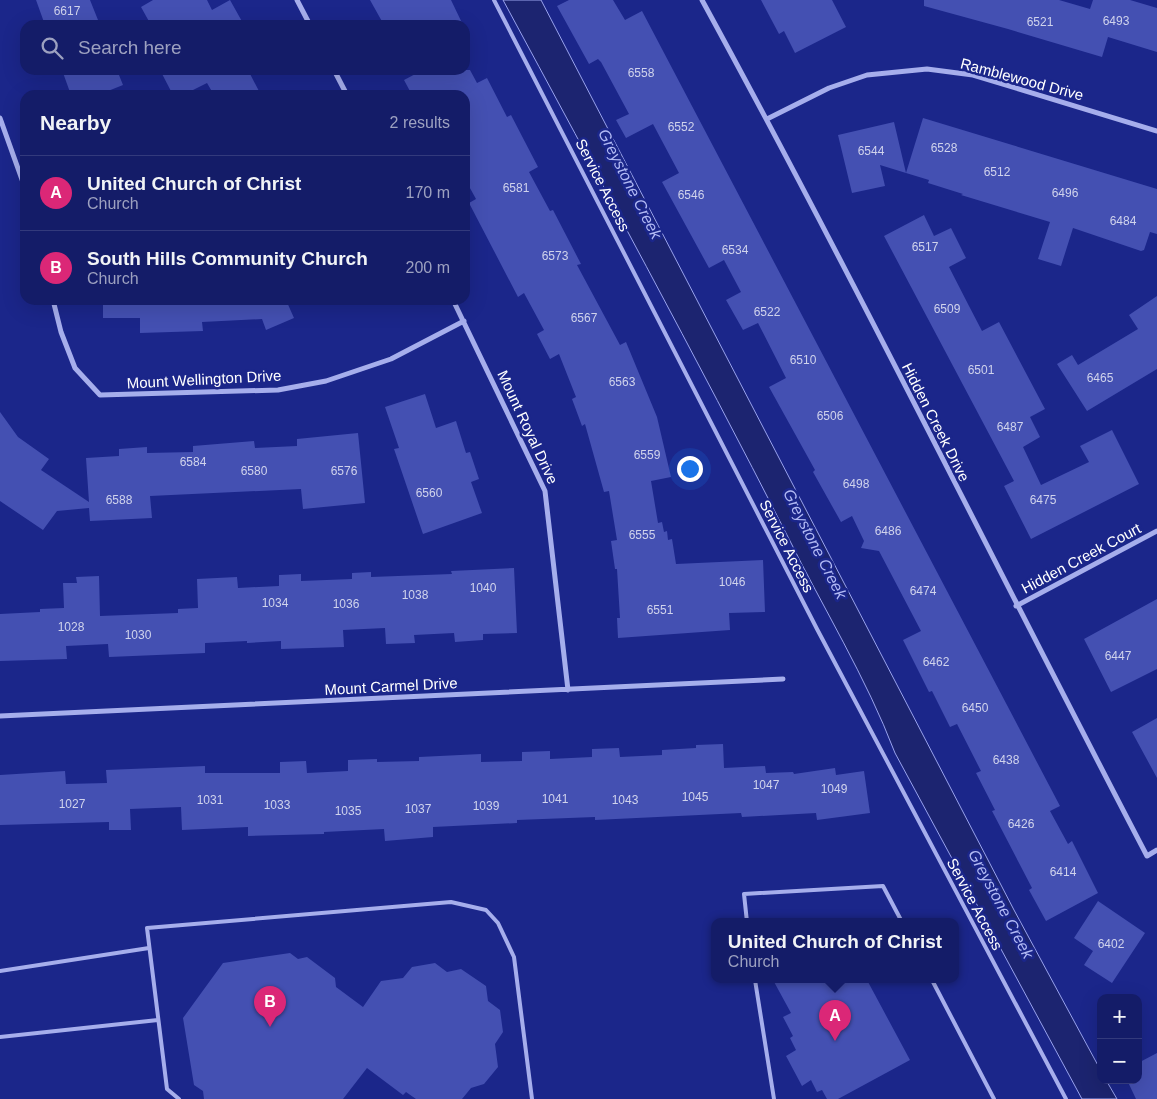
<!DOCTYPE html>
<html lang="en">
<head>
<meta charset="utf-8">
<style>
	:root { --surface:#141c68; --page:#1d256e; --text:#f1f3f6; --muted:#9da1c0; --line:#333a7c; --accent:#db2777 }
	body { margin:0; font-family:Arial,sans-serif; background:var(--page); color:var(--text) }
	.controls { position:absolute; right:15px; bottom:15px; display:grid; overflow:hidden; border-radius:10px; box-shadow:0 5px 20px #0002 }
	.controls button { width:45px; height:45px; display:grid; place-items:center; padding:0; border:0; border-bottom:1px solid var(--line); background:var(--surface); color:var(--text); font:25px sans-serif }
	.you { position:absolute; left:689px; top:468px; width:18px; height:18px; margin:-12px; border:4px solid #fff; border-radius:50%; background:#1a73e8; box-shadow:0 0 0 8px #1a73e833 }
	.badge { display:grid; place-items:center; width:32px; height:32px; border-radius:50%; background:var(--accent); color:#fff; font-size:16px; font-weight:700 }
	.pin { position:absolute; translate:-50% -41px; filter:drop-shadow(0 1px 2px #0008) }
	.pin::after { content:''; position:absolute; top:26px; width:18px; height:15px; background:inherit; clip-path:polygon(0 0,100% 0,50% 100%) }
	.popup { position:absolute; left:711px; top:918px; width:248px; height:65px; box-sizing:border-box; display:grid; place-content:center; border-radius:10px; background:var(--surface); filter:drop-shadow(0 1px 4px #0005); font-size:16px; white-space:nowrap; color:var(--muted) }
	.popup b { font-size:19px; color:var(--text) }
	.popup::after { content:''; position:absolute; left:50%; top:100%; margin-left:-10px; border:10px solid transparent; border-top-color:var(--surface) }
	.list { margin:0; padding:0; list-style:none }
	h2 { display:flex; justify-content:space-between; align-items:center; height:65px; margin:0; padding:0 20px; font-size:21px }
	h2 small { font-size:16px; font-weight:400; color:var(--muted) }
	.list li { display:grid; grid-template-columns:32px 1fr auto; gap:15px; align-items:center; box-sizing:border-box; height:75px; padding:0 20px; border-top:1px solid var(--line) }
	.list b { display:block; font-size:19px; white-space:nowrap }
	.list p { margin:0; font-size:16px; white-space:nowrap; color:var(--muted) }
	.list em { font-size:16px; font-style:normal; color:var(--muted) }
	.icon { flex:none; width:28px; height:28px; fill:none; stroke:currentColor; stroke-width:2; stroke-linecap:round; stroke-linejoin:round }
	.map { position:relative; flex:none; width:1157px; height:1099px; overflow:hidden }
	.search { position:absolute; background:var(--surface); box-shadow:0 5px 20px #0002; left:20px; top:20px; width:450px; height:55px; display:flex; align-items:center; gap:12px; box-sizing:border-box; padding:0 18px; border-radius:15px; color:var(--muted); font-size:19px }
	.panel { position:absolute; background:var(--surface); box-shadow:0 5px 20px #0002; left:20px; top:90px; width:450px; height:215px; border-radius:15px }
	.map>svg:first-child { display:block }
	.water { fill:#1c2470; stroke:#99a3ee }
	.building { fill:#4450b2 }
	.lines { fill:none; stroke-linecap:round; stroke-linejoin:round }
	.lane { stroke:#a6aeec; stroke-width:4 }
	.street { stroke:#a6aeec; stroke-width:5 }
	.labels { text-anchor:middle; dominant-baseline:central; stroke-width:5; stroke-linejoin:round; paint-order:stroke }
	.number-label { font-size:12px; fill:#d0d3ec }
	.street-label { font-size:15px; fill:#fff; stroke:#1b268a }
	.water-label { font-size:16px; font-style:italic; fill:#b1b9f4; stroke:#1b268a }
</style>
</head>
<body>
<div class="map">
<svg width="1157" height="1099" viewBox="0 0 1157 1099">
	<rect width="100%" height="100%" fill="#1b268a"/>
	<path class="water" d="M503 0H541L1014 910 1101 1071V1080H1106L1117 1099H1082L895 753C866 677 823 608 787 535 695 355 599 178 503 0Z"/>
	<path class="building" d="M36 0H90L100 25H45Z
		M153 0H207L212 10 230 0 244 25H151L141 7Z
		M370 0H451L463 25H384Z
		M569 0H613L625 20 642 11 1060 806 1050 811 1068 844 1072 841 1098 893 1046 921 1029 890 1032 888 992 811 995 810 976 773 981 771 957 724 950 727 932 691 929 692 903 640 921 631 879 551 861 548 864 541 852 516 841 522 813 472 815 470 769 387 786 378 783 372 758 323 743 330 726 300 741 292 724 260 709 268 662 182 679 173 653 124 626 138 616 120 629 114 601 62 598 59 589 64 557 6Z
		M761 0H832L846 27 795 53 784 31 779 34Z
		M924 0H1059L1090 9 1093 0H1130L1157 8V52L1108 37 1102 57 1008 29 924 6Z
		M62 70H117L123 85 98 95H71Z
		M160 70H248L261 95H214L207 83 183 95H173Z
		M423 70H470L477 83 487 78 507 117 511 115 538 167 529 172 550 211 553 210 581 264 577 265 620 345 626 342 657 417 671 477 651 481 658 523 662 522 664 532 667 531 668 540 672 539 676 564 763 560 765 612 729 613 730 630 618 638 617 618H620L617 569H615L611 541 617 540 609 491 604 492 585 424 582 426 572 399 576 397 559 354 550 359 537 334 544 330 524 293 518 297 469 203 476 199 465 179V95H412L404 80Z
		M923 118 1157 189V234L1150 232 1144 250 1141 251 1073 228 1061 266 1038 259 1050 222 961 195 963 194 928 183 929 180 906 173Z
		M894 122 906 173 880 165 885 186 852 193 838 135Z
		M924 215 934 236 951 228 966 258 949 267 969 306 982 331 999 322 1045 409 1030 417 1040 437 1023 447 1041 485 1089 462 1080 446 1112 430 1139 484 1031 539 1004 486 1014 481 884 236Z
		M1157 296V369L1087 411 1057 364 1072 355 1078 365 1138 329 1129 315Z
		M103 300H286L294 318 266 330 262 319 202 322 203 331 140 333V318H103Z
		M425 394 436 428 456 421 466 453 470 452 479 479 471 482 482 513 423 534 394 449 399 448 385 407Z
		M0 412 18 437 49 459 41 470 89 502 86 458 119 456V449L147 447V453L193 452V446L254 441 255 448 297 446V439L358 433 365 503 303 509 301 489 150 496 152 518 90 521 89 508 57 511 43 530 0 501Z
		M514 568 517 633 483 634V640L455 642 454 633 414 635 415 643 386 644 385 628 343 630 344 647 281 649V641L247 643V641L205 643V653L109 657 108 644 66 646 67 659 0 661V614L40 612V609L64 608 63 583H77L76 577 99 576 100 616 178 613V609L198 608 197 579 237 577 238 588 279 586V575L301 574V581L352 579V573L371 572V577L452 574 451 571Z
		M1157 599V669L1111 692 1084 639Z
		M1157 718V778L1132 732Z
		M723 744 724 768 765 766 766 773 793 772 794 774 835 768 836 775 864 771 870 813 817 820 816 813 742 817 741 813 595 820V817L517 820V823L433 827V837L385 841 384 829 324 832V834L248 836V827L182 830 181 807 130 809 131 830H109V822L0 825V775L65 771 66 784 107 783 106 770 205 766V773H280V762L306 761 307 773 348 771V760L377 759V762L419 761V757L481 754V762L522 761V752L550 751V759L592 757V749L619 748 620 757 662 755V750L696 748V745Z
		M1098 901 1145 933 1112 983 1084 965 1093 951 1074 938Z
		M290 953 298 959 307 957 335 978 336 987 363 1007 381 981 403 978 412 967 435 963 447 972 461 969 486 986 488 1001 500 1010 503 1032 495 1044 498 1067 484 1084 471 1088 462 1099H416L406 1092 403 1095 367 1068 343 1099H204L203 1091 194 1085 183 1018 223 963Z
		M773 980H867L910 1060 838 1099H827L822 1090 817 1092 811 1080 802 1086 786 1056 796 1050 790 1038 793 1036 783 1017 791 1013Z
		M1157 1053V1099H1136L1127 1080H1138V1063Z"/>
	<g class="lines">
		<path class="lane" d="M494 0 817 629 1066 1099
			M747 922 744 894 883 886 902 922
			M0 971 149 948
			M755 980 774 1099
			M932 980 994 1099
			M0 1037 158 1020
			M179 1099 167 1089 147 928 451 902 486 910 498 923 514 957 532 1099"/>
		<path class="street" d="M297 0 310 25
			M702 0C856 282 998 571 1147 856L1157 850
			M334 70 347 95
			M0 118 25 188
			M767 119 829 88 867 75 927 69 973 75 1157 131
			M53 300 61 332 75 368 100 395 278 390 326 381 391 359 464 321
			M453 300 545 491 568 690
			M1016 606 1157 531
			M0 716 783 679"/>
	</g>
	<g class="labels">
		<g class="number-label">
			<text x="67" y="11">6617</text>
			<text x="1116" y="21">6493</text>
			<text x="1040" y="22">6521</text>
			<text x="641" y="73">6558</text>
			<text x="681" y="127">6552</text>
			<text x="944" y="148">6528</text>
			<text x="871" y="151">6544</text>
			<text x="997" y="172">6512</text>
			<text x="516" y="188">6581</text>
			<text x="1065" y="193">6496</text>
			<text x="691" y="195">6546</text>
			<text x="1123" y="221">6484</text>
			<text x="925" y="247">6517</text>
			<text x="735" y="250">6534</text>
			<text x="555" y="256">6573</text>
			<text x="947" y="309">6509</text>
			<text x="767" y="312">6522</text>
			<text x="584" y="318">6567</text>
			<text x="803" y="360">6510</text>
			<text x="981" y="370">6501</text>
			<text x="1100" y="378">6465</text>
			<text x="622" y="382">6563</text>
			<text x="830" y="416">6506</text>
			<text x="1010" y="427">6487</text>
			<text x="647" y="455">6559</text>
			<text x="193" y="462">6584</text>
			<text x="254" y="471">6580</text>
			<text x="344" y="471">6576</text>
			<text x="856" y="484">6498</text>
			<text x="429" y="493">6560</text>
			<text x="119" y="500">6588</text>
			<text x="1043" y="500">6475</text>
			<text x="888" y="531">6486</text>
			<text x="642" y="535">6555</text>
			<text x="732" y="582">1046</text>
			<text x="483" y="588">1040</text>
			<text x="923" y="591">6474</text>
			<text x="415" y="595">1038</text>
			<text x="275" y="603">1034</text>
			<text x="346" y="604">1036</text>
			<text x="660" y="610">6551</text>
			<text x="71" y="627">1028</text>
			<text x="138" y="635">1030</text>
			<text x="1118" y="656">6447</text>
			<text x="936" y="662">6462</text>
			<text x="975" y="708">6450</text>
			<text x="1006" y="760">6438</text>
			<text x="766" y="785">1047</text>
			<text x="834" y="789">1049</text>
			<text x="695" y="797">1045</text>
			<text x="555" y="799">1041</text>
			<text x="210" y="800">1031</text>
			<text x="625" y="800">1043</text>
			<text x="72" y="804">1027</text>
			<text x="277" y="805">1033</text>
			<text x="486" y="806">1039</text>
			<text x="418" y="809">1037</text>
			<text x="348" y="811">1035</text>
			<text x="1021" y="824">6426</text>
			<text x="1063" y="872">6414</text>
			<text x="1111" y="944">6402</text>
		</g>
		<g class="street-label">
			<text transform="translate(1022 79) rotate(15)">Ramblewood Drive</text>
			<text transform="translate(603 185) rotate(63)">Service Access</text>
			<text transform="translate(204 379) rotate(-3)">Mount Wellington Drive</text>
			<text transform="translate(936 422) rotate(63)">Hidden Creek Drive</text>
			<text transform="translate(528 427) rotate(65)">Mount Royal Drive</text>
			<text transform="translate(787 546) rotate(63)">Service Access</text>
			<text transform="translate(1081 558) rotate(-28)">Hidden Creek Court</text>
			<text transform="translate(391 686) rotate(-3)">Mount Carmel Drive</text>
			<text transform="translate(975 904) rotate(62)">Service Access</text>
		</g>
		<g class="water-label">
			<text transform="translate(630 184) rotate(63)">Greystone Creek</text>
			<text transform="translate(815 544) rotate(63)">Greystone Creek</text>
			<text transform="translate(1001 904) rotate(62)">Greystone Creek</text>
		</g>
	</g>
</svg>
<div class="controls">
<button>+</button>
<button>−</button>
</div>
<div class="you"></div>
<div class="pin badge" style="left:835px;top:1041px">A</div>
<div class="popup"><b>United Church of Christ</b>Church</div>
<div class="pin badge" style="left:270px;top:1027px">B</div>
<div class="search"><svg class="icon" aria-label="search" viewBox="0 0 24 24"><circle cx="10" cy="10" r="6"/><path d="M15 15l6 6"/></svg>Search here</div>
<section class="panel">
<h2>Nearby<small>2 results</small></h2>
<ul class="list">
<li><span class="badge">A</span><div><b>United Church of Christ</b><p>Church</p></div><em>170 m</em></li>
<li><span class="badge">B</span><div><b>South Hills Community Church</b><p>Church</p></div><em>200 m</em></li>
</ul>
</section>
</div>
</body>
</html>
